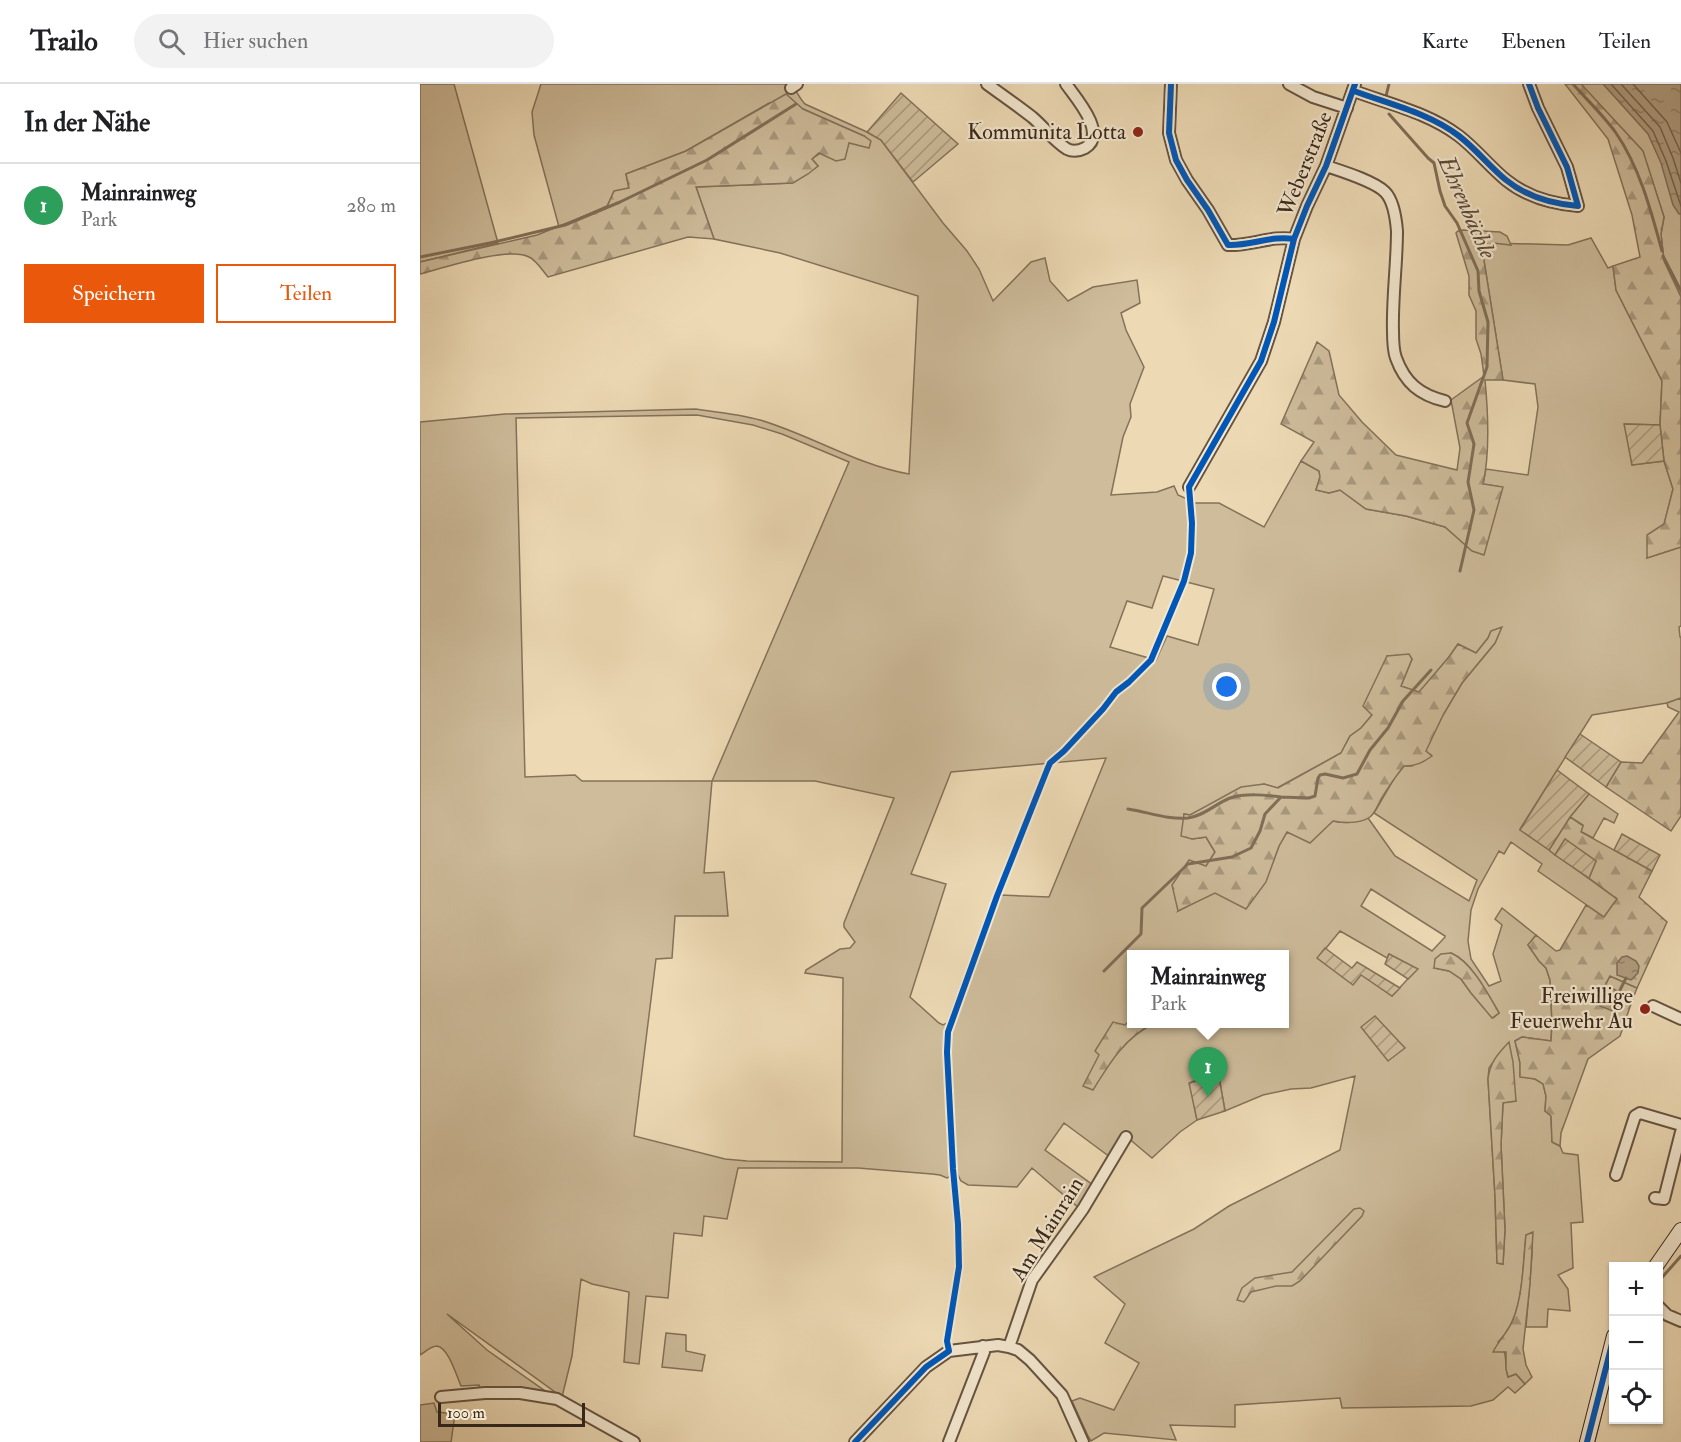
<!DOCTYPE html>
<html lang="de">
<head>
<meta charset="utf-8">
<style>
	:root { --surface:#fff; --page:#f2f2f2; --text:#202124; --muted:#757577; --line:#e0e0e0; --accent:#ea580c }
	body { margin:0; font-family:"IM FELL Double Pica",serif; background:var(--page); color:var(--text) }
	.controls { position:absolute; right:18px; bottom:18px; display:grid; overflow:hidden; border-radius:0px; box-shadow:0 2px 4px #0004 }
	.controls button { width:54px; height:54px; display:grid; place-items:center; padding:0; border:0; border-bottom:2px solid var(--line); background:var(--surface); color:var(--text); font:30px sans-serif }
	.scale { position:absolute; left:18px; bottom:15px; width:147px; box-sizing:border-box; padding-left:6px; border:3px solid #39271a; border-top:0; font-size:16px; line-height:21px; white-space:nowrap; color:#39271a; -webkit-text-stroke:4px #f3e7cf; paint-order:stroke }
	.you { position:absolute; left:807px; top:603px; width:21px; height:21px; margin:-15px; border:4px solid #fff; border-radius:50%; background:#1a73e8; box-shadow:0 0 0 9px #1a73e833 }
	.badge { display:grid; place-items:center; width:39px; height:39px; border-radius:50%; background:var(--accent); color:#fff; font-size:20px; font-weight:700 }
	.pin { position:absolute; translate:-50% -50px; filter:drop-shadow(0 2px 3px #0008) }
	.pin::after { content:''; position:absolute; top:32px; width:21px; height:18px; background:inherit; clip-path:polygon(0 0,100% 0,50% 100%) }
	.popup { position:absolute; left:707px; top:866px; width:162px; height:78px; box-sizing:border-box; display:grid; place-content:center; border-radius:0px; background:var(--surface); filter:drop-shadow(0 2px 4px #0005); font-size:20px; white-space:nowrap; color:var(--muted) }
	.popup b { font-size:22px; color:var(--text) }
	.popup::after { content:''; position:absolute; left:50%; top:100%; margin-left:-12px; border:12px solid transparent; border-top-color:var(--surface) }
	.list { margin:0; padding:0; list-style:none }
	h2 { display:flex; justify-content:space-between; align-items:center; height:78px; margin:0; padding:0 24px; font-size:26px }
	h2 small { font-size:20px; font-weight:400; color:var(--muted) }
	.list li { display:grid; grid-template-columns:39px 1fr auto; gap:18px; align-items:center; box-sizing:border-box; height:84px; padding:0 24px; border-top:2px solid var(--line) }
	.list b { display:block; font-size:22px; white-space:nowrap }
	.list p { margin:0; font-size:20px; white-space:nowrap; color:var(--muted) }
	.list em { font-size:20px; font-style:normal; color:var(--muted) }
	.actions { display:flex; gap:12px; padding:18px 24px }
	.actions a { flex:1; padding:14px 0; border:2px solid var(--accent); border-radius:0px; text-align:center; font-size:21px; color:var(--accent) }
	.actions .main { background:var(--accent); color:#fff }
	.icon { flex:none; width:33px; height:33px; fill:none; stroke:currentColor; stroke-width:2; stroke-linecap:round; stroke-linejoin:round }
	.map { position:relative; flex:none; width:1261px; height:1358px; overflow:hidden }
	header { display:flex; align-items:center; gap:36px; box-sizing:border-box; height:84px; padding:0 30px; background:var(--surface); border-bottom:2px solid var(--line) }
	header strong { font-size:28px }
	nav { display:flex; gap:33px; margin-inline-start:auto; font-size:21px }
	.search { width:420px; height:54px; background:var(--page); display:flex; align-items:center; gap:15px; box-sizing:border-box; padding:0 21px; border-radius:33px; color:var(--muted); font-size:22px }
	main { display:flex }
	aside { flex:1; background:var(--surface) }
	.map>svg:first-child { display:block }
	.green { fill:#cebc9b; stroke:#84725a; stroke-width:1.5; fill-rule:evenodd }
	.forest { fill:url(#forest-firs); stroke:#84725a; stroke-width:1.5 }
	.garden { fill:url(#garden-furrows); stroke:#84725a; stroke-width:1.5 }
	.water { fill:url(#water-ripples); stroke:#806e57; stroke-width:1.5 }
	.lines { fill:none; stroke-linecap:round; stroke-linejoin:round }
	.shore { stroke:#74624d; stroke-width:1.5 }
	.stream { stroke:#806e57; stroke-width:3 }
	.street-casing { stroke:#665441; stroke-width:14 }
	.secondary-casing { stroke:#39271a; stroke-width:16 }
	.street { stroke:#f3e7cf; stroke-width:10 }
	.secondary { stroke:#f3e7cf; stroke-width:14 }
	.cycleway-casing { stroke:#f3e7cf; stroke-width:10 }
	.cycleway { stroke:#0057b8; stroke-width:6 }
	.poi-dot { fill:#8f2418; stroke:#f3e7cf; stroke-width:2 }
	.labels { text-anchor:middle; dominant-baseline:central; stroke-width:4.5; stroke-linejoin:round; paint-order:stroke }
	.poi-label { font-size:22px; fill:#39271a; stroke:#f3e7cf; text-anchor:end }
	.street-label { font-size:22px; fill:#39271a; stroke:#f3e7cf }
	.water-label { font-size:24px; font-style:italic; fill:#5d4a39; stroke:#f3e7cf }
</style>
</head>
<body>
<header>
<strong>Trailo</strong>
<div class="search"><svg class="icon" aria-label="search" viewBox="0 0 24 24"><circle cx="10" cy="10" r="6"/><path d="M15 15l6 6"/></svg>Hier suchen</div>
<nav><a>Karte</a><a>Ebenen</a><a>Teilen</a></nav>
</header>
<main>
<aside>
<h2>In der Nähe<small></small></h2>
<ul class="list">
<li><span class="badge" style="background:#2e9e5b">1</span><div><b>Mainrainweg</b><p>Park</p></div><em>280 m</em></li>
</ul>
<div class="actions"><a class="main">Speichern</a><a>Teilen</a></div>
</aside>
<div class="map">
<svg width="1261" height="1358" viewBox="0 0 1261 1358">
	<defs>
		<pattern id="forest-firs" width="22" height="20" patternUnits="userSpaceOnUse" patternTransform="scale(1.5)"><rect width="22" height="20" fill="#cebc9b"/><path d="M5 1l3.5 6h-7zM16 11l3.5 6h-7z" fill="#a8997e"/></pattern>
		<pattern id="garden-furrows" width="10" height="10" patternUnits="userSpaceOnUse" patternTransform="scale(1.5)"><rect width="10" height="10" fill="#cebc9b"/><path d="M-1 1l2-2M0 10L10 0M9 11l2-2" fill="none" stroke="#a8997e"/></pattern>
		<pattern id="water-ripples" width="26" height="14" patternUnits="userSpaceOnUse" patternTransform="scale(1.5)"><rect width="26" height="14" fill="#b09d80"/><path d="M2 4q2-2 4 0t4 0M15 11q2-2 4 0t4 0" fill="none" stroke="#908068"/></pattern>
	</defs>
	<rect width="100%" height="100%" fill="#eddab5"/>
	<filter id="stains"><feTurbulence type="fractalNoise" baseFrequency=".00333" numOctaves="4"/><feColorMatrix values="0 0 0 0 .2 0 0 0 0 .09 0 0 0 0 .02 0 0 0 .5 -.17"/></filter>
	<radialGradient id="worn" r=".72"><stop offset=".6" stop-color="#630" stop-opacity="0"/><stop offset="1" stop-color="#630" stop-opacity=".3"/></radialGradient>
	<path class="green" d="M0 0H34L78 159 0 178Z
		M121 0H371C377 7 379 14 385 20L447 48 461 56 523 139 547 167 559 185 573 217 611 178 625 174 630 197 648 217 673 203 717 196 720 219 701 229 706 246 724 283 710 320 711 333 703 353 691 411 737 408 754 402 758 411 767 415 768 419H799L844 443 881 377 899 387 900 393 896 406 909 409 920 406 946 425 986 432 1025 443 1052 466 1082 403 1063 400 1066 385 1108 391 1118 323 1115 300 1083 296 1062 164 1073 159 1148 161 1171 154 1188 184 1193 182 1196 206 1242 297 1240 341 1205 340 1212 381 1244 377 1253 405 1244 441 1227 474 1261 463V542L1259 543 1260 553H1261V614L1247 619 1172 631 1100 745 1197 815 1184 833 1118 787 1122 780 1091 758 1084 770 1079 767 1058 805 1051 826 1048 857 1051 875 1069 902 1081 897 1073 870 1082 841 1075 835 1082 824 1116 851 1108 861 1119 877 1126 884 1130 896 1132 939 1131 957 1102 953 1095 957 1100 979V992L1115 995 1123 999 1126 1012 1125 1027 1131 1032 1132 1058 1140 1062 1143 1069 1158 1071 1163 1138 1151 1139 1153 1184 1138 1191 1148 1205 1150 1227 1128 1225 1127 1243H1106L1112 1171V1149L1106 1151C1102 1186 1105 1232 1078 1258 1090 1273 1083 1276 1088 1293L1096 1290 1105 1300 1095 1309 1088 1303 1073 1316 1051 1322 922 1324 920 1314 815 1321V1343L750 1341 756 1356 684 1349 671 1357 668 1352 652 1317 660 1314 694 1326 719 1279 685 1259 705 1220 674 1193 774 1145 809 1122 920 1066 935 992 891 1004 871 1005 843 1011 805 1027 799 993 776 996 770 999 777 1036 760 1048 732 1074 707 1053 690 1073 644 1039 625 1066 673 1101 659 1124 612 1084 597 1103 548 1101 541 1097 537 1089 527 1094 520 1091 512 1090 438 1084H318L307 1135 284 1132 282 1152 254 1149 248 1214 226 1212 219 1280 204 1278 209 1208 172 1200 161 1195 152 1272 142 1313 27 1230 67 1266 128 1309 61 1306 59 1301 41 1302C37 1293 28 1263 17 1262 11 1262 5 1268 0 1271V338L85 330 275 325C297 328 319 330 340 336 391 351 437 381 489 390L498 212 360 169 294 155 276 103 372 99 398 82 392 75C406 63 427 60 444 52L383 25 349 19 266 67 206 90 209 104 194 108 187 122 139 143 114 51 112 28ZM277 331 333 341 362 350 429 378 292 697H162L155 691 105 693 96 334ZM743 492 794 505 778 561 747 552 736 576 690 563 707 517 732 524ZM1081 544 1075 559 1042 599 1023 631 1005 667 1011 671 992 682H984L975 693 954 729 1057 796 1049 817 975 772 948 734C937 738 925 740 913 737L903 745 867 748 859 762 853 778 758 827 795 768 786 753 772 755 764 730 770 731 844 700 857 704 921 669 930 652 941 644 952 631 967 572 989 571 992 575 981 602 999 609 1029 573 1038 560 1056 569 1068 554 1071 547ZM686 674 629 813 580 811 573 813 527 939 523 941 519 939 490 913 526 800 491 790 531 688ZM292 697H395L474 714 424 839V843L435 858 430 864 420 865 386 886 385 889 423 894 422 1078 327 1077 305 1075 214 1052 236 875 252 874 255 832H308L304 788 284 789ZM951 805 1025 852V853L1012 867 941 822ZM920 847 967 874 969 870 997 885 972 912 941 890 898 874ZM1031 869C1052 878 1068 910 1079 929L1073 934 1051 909 1041 895 1029 887 1014 884ZM712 870H864V940H733C705 953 689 980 673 1005L664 1002 680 970 711 935ZM1078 971 1096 1017 1083 1018 1081 1061 1085 1146 1083 1180 1077 1179 1075 1112 1068 995 1069 984Z
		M1161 0H1261V213L1244 177 1241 150 1244 133 1227 80Z
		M1169 710 1198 730 1194 739 1184 734 1173 754 1160 747 1163 741 1150 733Z
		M1190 892 1217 904 1212 917 1201 915 1202 913 1190 903 1184 904Z
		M246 1249 266 1251V1267L285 1271 282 1287 242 1283Z
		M14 1319 17 1328 35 1330 31 1358H0V1321Z"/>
	<path class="forest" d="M1145 0H1161L1223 67 1244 133 1241 150 1244 177 1261 213V463L1227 474V451L1244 440 1253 405 1244 377 1240 341 1242 297 1196 206 1193 182 1220 173 1212 131 1188 55Z
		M366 10 383 25 444 52 451 57 449 64 429 59 425 75 416 77 399 69 392 75 398 82 388 90 373 99 276 103 294 155 268 153 128 193C123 187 116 176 109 173 89 162 23 184 0 190V178L117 151 187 123 194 107 209 104 206 90 266 67Z
		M1043 146 1080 148 1087 152 1091 161 1073 159 1062 164 1083 296H1065C1068 327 1070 369 1063 400L1083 403 1064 471 1052 467 1025 443 986 432 946 425 920 406 909 409 896 406 900 393 899 387 881 377 894 358 861 340 897 258 909 267 919 311 942 338 976 371 1037 386 1040 364 1031 316 1064 292 1061 270 1056 255V227L1049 211V192L1036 149 1038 147Z
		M1082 543 1075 559 1042 599 1023 631 1006 667 1012 672C1002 679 996 682 984 682 975 693 967 705 960 717 957 723 955 729 950 733 940 740 924 739 913 737L890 759 867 748 859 762 846 798 826 825 795 809 758 827 752 801 769 776 786 782 795 768 786 753 772 755 761 752 764 730 770 731 821 703 844 700 858 704 921 669 930 652 941 644 952 631 943 622 967 572 989 570 992 575 981 602 999 608 1029 573 1038 560 1056 569 1068 554 1071 547Z
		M1261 614V732L1251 747 1186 703 1201 678 1222 679 1259 628 1248 623 1247 619Z
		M1150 733 1163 742 1161 748 1232 787 1219 813 1247 838 1217 904 1190 892 1180 910 1200 920 1201 915 1212 917 1200 952 1168 975 1141 1049 1140 1062 1132 1058 1131 1032 1125 1027 1126 1012 1123 1000 1115 995 1100 993V979L1095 957 1102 953 1131 957 1132 939 1130 896 1126 884 1119 877 1108 861 1116 851 1136 867 1140 866 1166 821 1184 833 1197 815 1169 794 1176 777 1145 755 1135 771 1129 766Z
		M1031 869C1052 878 1068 910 1079 929L1072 934 1051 909 1041 895 1029 887 1014 884 1015 875 1021 870Z
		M711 935 712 940H733C705 953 689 980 673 1006L663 1002 679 971 675 967 693 938 705 941Z
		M1089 958 1093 978 1096 1017 1083 1019 1081 1061 1085 1146 1083 1180 1077 1179 1075 1112 1068 995C1070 978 1078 970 1089 958Z
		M940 1124 944 1127 942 1132 880 1197 872 1202H856L831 1208 824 1218 817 1216 822 1204 835 1194 872 1188 934 1125Z
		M1113 1148 1110 1200 1103 1265 1106 1281 1112 1293 1105 1300 1096 1290 1088 1293 1086 1285V1268H1073C1079 1256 1088 1248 1093 1236 1103 1210 1103 1179 1106 1151Z"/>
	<path class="garden" d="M481 9 538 60 493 98 461 56 447 48Z
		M1204 340 1240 341 1244 377 1212 381Z
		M1160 650 1201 678 1186 703 1145 673Z
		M1137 686 1169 710 1150 733 1129 766 1100 746Z
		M1202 750 1240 771 1232 787 1194 766Z
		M1145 755 1176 777 1169 794 1135 771Z
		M905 864 932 884 937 878 980 904 972 912 941 891 933 901 897 874Z
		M969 870 998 885 988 895 965 880Z
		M955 932 985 964 968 977 941 943Z
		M799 993 805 1027 777 1036 769 999 788 994Z"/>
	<path class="water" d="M1183 0H1261V130H1259L1253 121 1241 79 1228 50Z
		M1207 872 1216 877 1219 882 1218 889 1211 896 1197 891V879L1202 873Z
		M1190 903 1199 908 1202 913 1200 920 1193 927 1180 922 1179 910 1184 904Z"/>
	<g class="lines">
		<path class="shore" d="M1191 0 1233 47 1246 77 1261 122
			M1201 0 1240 43 1253 74 1261 99
			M1213 0 1247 38 1261 69"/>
		<path class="stream" d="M1153 0C1167 16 1184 32 1196 49 1220 84 1231 127 1242 167
			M966 12 969 0
			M969 30 1008 74 1014 79 1020 107 1025 122 1037 139 1058 187 1059 207 1068 238 1067 283 1047 339 1054 360 1048 398 1054 426 1040 487
			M1243 172 1261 207
			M0 173 70 159 145 141 200 118 287 76 376 20
			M708 725C728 728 748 736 768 734 784 732 795 720 810 714 826 709 845 711 861 713
			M684 887 721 850 722 824 768 780 812 773 831 764 840 747 845 730 861 713 889 714 895 712 898 694 900 691 905 690 923 694 937 690 950 666 968 644 983 617 1011 586
			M1199 908 1206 894
			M1238 1198 1261 1172
			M1174 1358 1191 1290"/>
		<g class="street-casing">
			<path id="street" d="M567 0C582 11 598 22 612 33 624 43 634 57 647 65 653 68 659 67 665 64 688 50 656 14 646 0
				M751 0 749 49 756 76 767 96 788 126 808 161C831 162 852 151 874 155
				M869 0 893 13 927 24
				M371 4 377 0
				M934 7C969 20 1009 29 1039 52 1056 65 1070 83 1086 96 1107 113 1132 120 1158 122L1147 83 1118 24 1109 0
				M906 82C921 87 954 97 965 108 974 117 976 135 977 147 977 180 972 214 973 247 973 256 973 266 976 274 985 299 1000 311 1025 317
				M769 403 841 277 854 238 874 155 887 122 906 82 935 0
				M1233 922 1261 935
				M1196 1091 1215 1032 1220 1029 1261 1041
				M1235 1114 1244 1115 1261 1048
				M1238 1222 1247 1231 1261 1237
				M589 1263 612 1196 663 1125 706 1053
				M21 1313 65 1309H100L137 1315 214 1358
				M435 1358 506 1283 529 1267 578 1261 589 1263 598 1266 610 1276 642 1311 663 1358
				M529 1358 564 1268 563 1262"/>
		</g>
		<g class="secondary-casing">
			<path id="secondary" d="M1236 1182 1261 1146
				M1167 1358 1194 1252"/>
		</g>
		<use href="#street" class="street"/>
		<use href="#secondary" class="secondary"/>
		<g class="cycleway-casing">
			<path id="cycleway" d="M751 0 749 49 756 76 767 96 788 126 808 161C831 162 852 151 874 155
				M934 7C969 20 1009 29 1039 52 1056 65 1070 83 1086 96 1107 113 1132 120 1158 122L1147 83 1118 24 1109 0
				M435 1358 506 1283 529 1267 527 1257 539 1183 538 1140 533 1085 527 968 528 948 577 812 627 686 630 679 644 667 683 625 696 608 709 598 731 576 764 497 771 469 772 439 769 403 841 277 854 238 874 155 887 122 906 82 935 0
				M1167 1358 1194 1252"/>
		</g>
		<use href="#cycleway" class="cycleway"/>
	</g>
	<g class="poi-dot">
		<circle cx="718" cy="48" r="6"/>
		<circle cx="1225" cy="925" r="6"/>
	</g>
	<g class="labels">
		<g class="poi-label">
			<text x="706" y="48">Kommunita Lotta</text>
			<text x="1213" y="912">Freiwillige<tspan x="1213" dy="25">Feuerwehr Au</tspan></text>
		</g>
		<g class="street-label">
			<text transform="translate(885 80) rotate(-68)">Weberstraße</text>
			<text transform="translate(627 1145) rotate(-58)">Am Mainrain</text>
		</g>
		<g class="water-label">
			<text transform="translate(1047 123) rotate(66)">Ehrenbächle</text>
		</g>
	</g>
	<rect width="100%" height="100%" filter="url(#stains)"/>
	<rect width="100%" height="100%" fill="url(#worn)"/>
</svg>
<div class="controls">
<button>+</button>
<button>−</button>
<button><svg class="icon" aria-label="locate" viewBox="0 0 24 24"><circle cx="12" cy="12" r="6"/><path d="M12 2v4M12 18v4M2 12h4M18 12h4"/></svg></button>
</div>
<div class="scale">100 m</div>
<div class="you"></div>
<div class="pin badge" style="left:788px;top:1013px;background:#2e9e5b">1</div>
<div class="popup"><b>Mainrainweg</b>Park</div>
</div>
</main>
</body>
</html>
